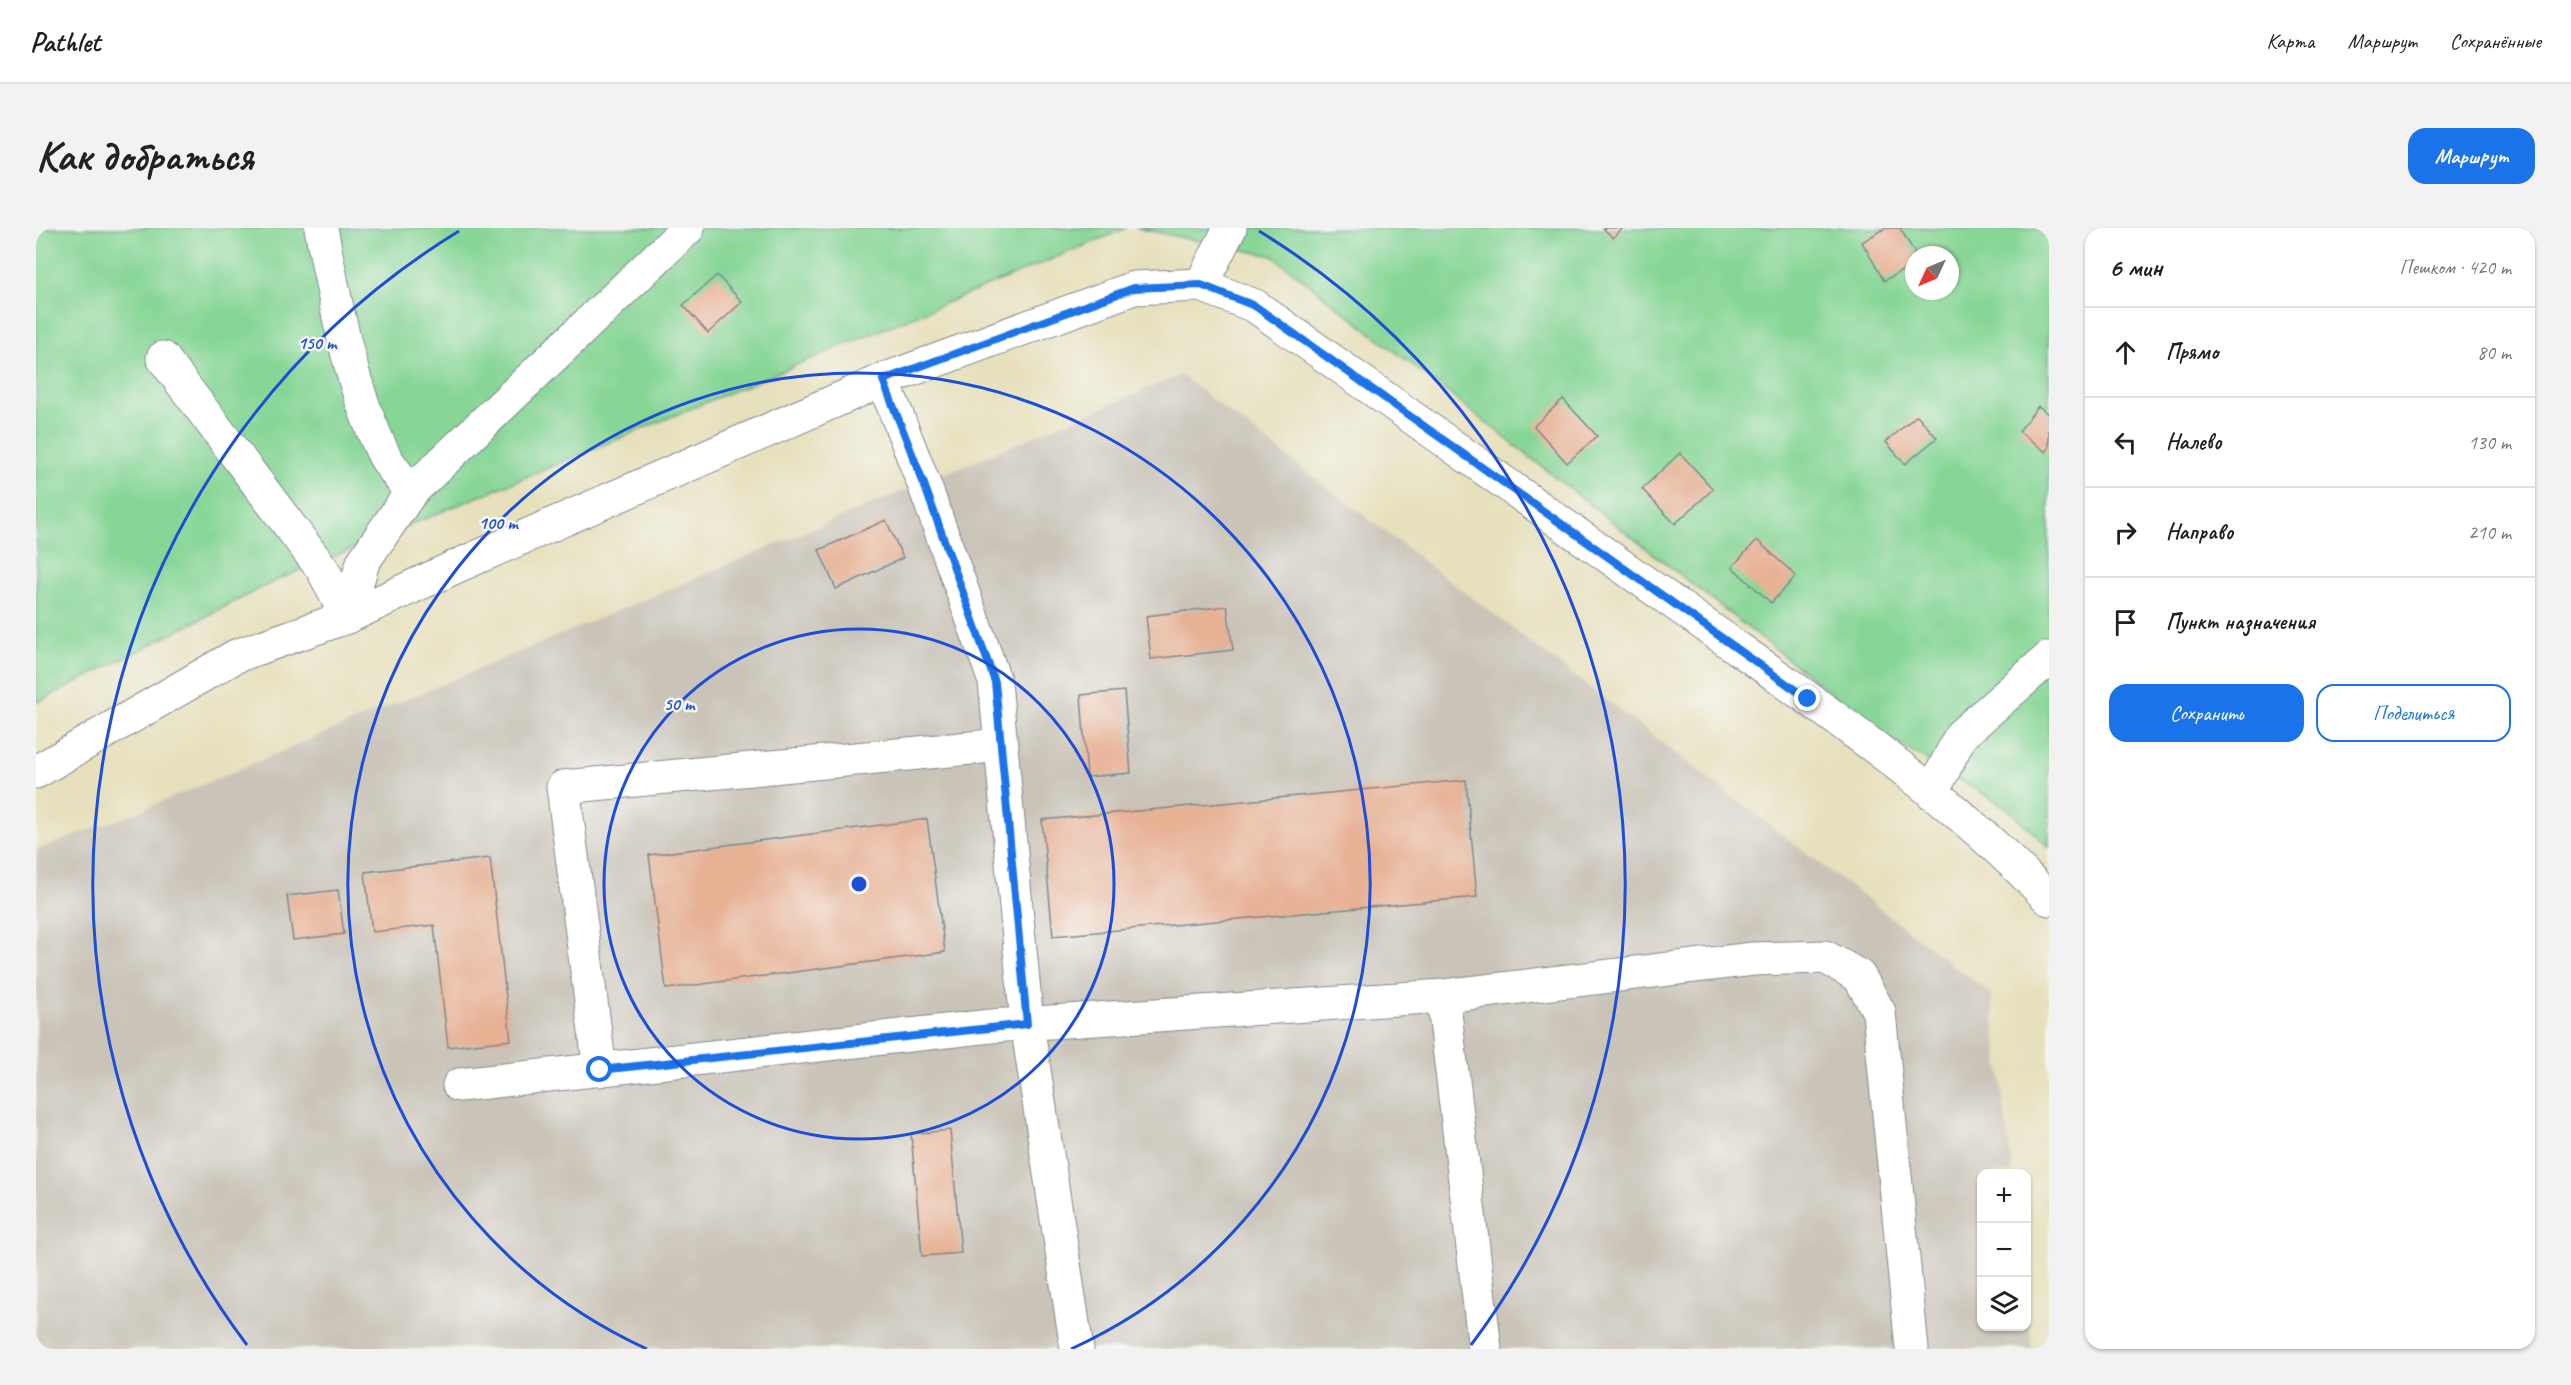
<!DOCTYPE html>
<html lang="ru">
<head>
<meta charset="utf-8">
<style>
	:root { --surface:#fff; --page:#f2f2f2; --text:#202124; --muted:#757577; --line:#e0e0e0; --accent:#1a73e8 }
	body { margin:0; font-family:Caveat,sans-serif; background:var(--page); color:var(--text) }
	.controls { position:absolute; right:18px; bottom:18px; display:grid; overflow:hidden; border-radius:12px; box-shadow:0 2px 4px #0004 }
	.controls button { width:54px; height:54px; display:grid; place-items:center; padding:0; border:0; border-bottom:2px solid var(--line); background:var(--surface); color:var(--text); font:30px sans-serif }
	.compass { position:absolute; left:1869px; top:18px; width:54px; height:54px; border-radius:50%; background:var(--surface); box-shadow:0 2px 4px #0004; rotate:226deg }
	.stop { position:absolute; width:18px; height:18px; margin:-14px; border:4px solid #1a73e8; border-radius:50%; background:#fff }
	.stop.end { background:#1a73e8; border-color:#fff; box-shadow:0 2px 6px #0008 }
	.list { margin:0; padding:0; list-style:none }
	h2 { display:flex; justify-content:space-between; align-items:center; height:78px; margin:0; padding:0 24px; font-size:26px }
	h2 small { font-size:20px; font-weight:400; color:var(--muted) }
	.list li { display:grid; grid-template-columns:39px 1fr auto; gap:18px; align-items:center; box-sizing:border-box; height:90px; padding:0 24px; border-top:2px solid var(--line) }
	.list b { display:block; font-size:22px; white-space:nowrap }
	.list em { font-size:20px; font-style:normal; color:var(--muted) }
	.actions { display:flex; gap:12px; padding:18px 24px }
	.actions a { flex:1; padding:14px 0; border:2px solid var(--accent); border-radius:18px; text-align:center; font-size:21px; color:var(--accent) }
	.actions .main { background:var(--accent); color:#fff }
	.icon { flex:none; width:33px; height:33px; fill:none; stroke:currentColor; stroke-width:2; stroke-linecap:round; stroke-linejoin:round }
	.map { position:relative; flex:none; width:2013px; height:1121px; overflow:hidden; border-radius:18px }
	header { display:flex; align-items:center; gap:36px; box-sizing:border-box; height:84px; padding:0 30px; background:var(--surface); border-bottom:2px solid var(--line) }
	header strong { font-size:28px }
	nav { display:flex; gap:33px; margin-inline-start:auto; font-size:21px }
	.intro { display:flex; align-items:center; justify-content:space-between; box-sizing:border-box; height:144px; padding:0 36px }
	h1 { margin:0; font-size:42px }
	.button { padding:15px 27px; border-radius:18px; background:var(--accent); color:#fff; font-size:21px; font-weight:700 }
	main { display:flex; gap:36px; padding:0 36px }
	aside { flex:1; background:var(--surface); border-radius:18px; box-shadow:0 2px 4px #0004 }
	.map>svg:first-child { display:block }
	.industrial { fill:#c9c3b8 }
	.green { fill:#87d696; stroke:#51827a; stroke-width:1.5; fill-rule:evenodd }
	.building { fill:#e7b194 }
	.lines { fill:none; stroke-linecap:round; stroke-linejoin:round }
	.minor-casing { stroke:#81888d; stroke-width:35 }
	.minor { stroke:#fff; stroke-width:33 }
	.route { stroke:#1a73e8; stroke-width:8 }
	.ring { fill:none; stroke:#1d4ed8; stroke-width:3 }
	.centre { fill:#1d4ed8; stroke:#f6f6f2; stroke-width:3 }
	.ring-label { font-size:18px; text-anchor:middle; font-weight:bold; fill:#1d4ed8; stroke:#f6f6f2; stroke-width:5; stroke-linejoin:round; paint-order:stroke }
</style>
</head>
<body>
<header>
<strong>Pathlet</strong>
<nav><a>Карта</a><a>Маршрут</a><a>Сохранённые</a></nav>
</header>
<div class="intro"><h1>Как добраться</h1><a class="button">Маршрут</a></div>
<main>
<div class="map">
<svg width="2013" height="1121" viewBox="0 0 2013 1121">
	<rect width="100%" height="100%" fill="#f6f6f2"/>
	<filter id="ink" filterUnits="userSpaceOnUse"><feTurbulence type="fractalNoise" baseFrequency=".0167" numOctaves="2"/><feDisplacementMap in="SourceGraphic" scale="12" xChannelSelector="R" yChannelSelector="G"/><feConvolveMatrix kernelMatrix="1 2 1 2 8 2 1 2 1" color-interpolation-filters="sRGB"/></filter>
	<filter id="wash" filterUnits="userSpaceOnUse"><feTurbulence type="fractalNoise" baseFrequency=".008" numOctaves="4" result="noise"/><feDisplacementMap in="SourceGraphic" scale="24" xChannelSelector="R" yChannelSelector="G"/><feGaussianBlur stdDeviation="1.35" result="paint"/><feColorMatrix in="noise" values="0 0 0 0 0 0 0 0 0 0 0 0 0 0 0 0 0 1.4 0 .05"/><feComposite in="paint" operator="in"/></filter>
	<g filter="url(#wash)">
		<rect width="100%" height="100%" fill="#e7e0bc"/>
		<path class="industrial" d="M1144 147 1955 766 1976 945 1946 946V1098H1990L1991 1074 1996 1121H0V622L99 585Z"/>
		<path class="green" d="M0 0H1091L241 352 0 475Z
			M1100 0H2013V619L1970 579 1854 511 1237 28ZM1878 27H1914V63H1878Z"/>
		<g id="blocks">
			<path class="building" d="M1567 0H1587L1577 10Z
				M1849 0H1864L1880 27H1878V36L1848 53 1826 14Z
				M681 47 706 74 672 105 647 77Z
				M1527 171 1561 208 1531 235 1498 198Z
				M2002 178 2013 186V220L2010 224 1983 203Z
				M1881 187 1901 210 1869 236 1850 214Z
				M1644 225 1677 261 1639 296 1606 261Z
				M850 292 867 330 800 361 783 322Z
				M1721 312 1760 348 1735 375 1696 339Z
				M1191 378 1197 422 1115 431 1110 388Z
				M1088 463 1095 545 1051 549 1045 467Z
				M1430 552 1441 669 1017 708 1006 592Z
				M891 591 909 724 630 761 613 627Z
				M454 630 475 812 412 819 398 697 336 704 329 644Z
				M302 662 308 706 257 712 251 668Z
				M914 902 925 1025 886 1028 875 906Z"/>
		</g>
	</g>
	<g filter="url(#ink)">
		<use href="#blocks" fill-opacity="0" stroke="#81888d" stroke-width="1.5"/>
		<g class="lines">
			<g class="minor-casing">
				<path id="minor" d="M285 0C300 76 313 156 348 227 355 240 366 252 375 264
					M1165 57 1194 0
					M127 130 287 342 311 389
					M847 152 888 256 959 454 991 796 1041 1121
					M311 389 327 334 375 264 652 0
					M0 544 200 428 311 389 419 339 847 152 1098 60 1165 57 1219 78C1367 183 1514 287 1662 392 1783 478 1910 563 2013 671
					M1896 565 1925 507 2013 430
					M1407 768 1449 1121
					M564 842 527 559 966 517
					M423 857 955 798 1407 768 1717 731 1789 729 1823 748 1843 784 1876 1121"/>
			</g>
			<use href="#minor" class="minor"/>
		</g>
	</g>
	<g class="lines" filter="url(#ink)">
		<path class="route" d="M564 842 991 796 959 454 888 256 847 152 1098 60 1165 57 1219 78 1772 471"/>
	</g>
	<g class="ring">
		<circle cx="823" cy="656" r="255"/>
		<path d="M611 1121A511 511 0 1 1 1035 1121"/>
		<path d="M211 1117A766 766 0 0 1 423 3M1223 3A766 766 0 0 1 1435 1117"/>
	</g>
	<circle cx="823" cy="656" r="9" class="centre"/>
	<g class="ring-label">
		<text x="281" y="121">150 m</text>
		<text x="462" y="301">100 m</text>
		<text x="643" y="482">50 m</text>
	</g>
</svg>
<div class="controls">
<button>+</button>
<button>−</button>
<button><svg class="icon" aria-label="layers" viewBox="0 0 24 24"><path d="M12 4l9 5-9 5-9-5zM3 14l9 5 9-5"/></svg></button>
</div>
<svg class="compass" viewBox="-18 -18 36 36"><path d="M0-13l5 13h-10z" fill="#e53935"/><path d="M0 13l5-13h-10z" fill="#757577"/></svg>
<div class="stop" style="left:564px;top:842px"></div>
<div class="stop end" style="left:1772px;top:471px"></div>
</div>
<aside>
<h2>6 мин<small>Пешком · 420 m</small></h2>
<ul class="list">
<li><svg class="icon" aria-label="ahead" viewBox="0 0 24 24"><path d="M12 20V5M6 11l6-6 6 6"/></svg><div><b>Прямо</b></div><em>80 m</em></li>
<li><svg class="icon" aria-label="left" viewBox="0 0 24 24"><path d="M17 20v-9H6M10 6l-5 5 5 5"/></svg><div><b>Налево</b></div><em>130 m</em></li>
<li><svg class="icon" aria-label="right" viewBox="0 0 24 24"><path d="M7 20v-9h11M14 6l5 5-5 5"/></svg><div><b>Направо</b></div><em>210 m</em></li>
<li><svg class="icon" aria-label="arrive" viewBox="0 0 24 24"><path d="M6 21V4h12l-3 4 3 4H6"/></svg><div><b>Пункт назначения</b></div></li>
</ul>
<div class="actions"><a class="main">Сохранить</a><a>Поделиться</a></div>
</aside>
</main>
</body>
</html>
